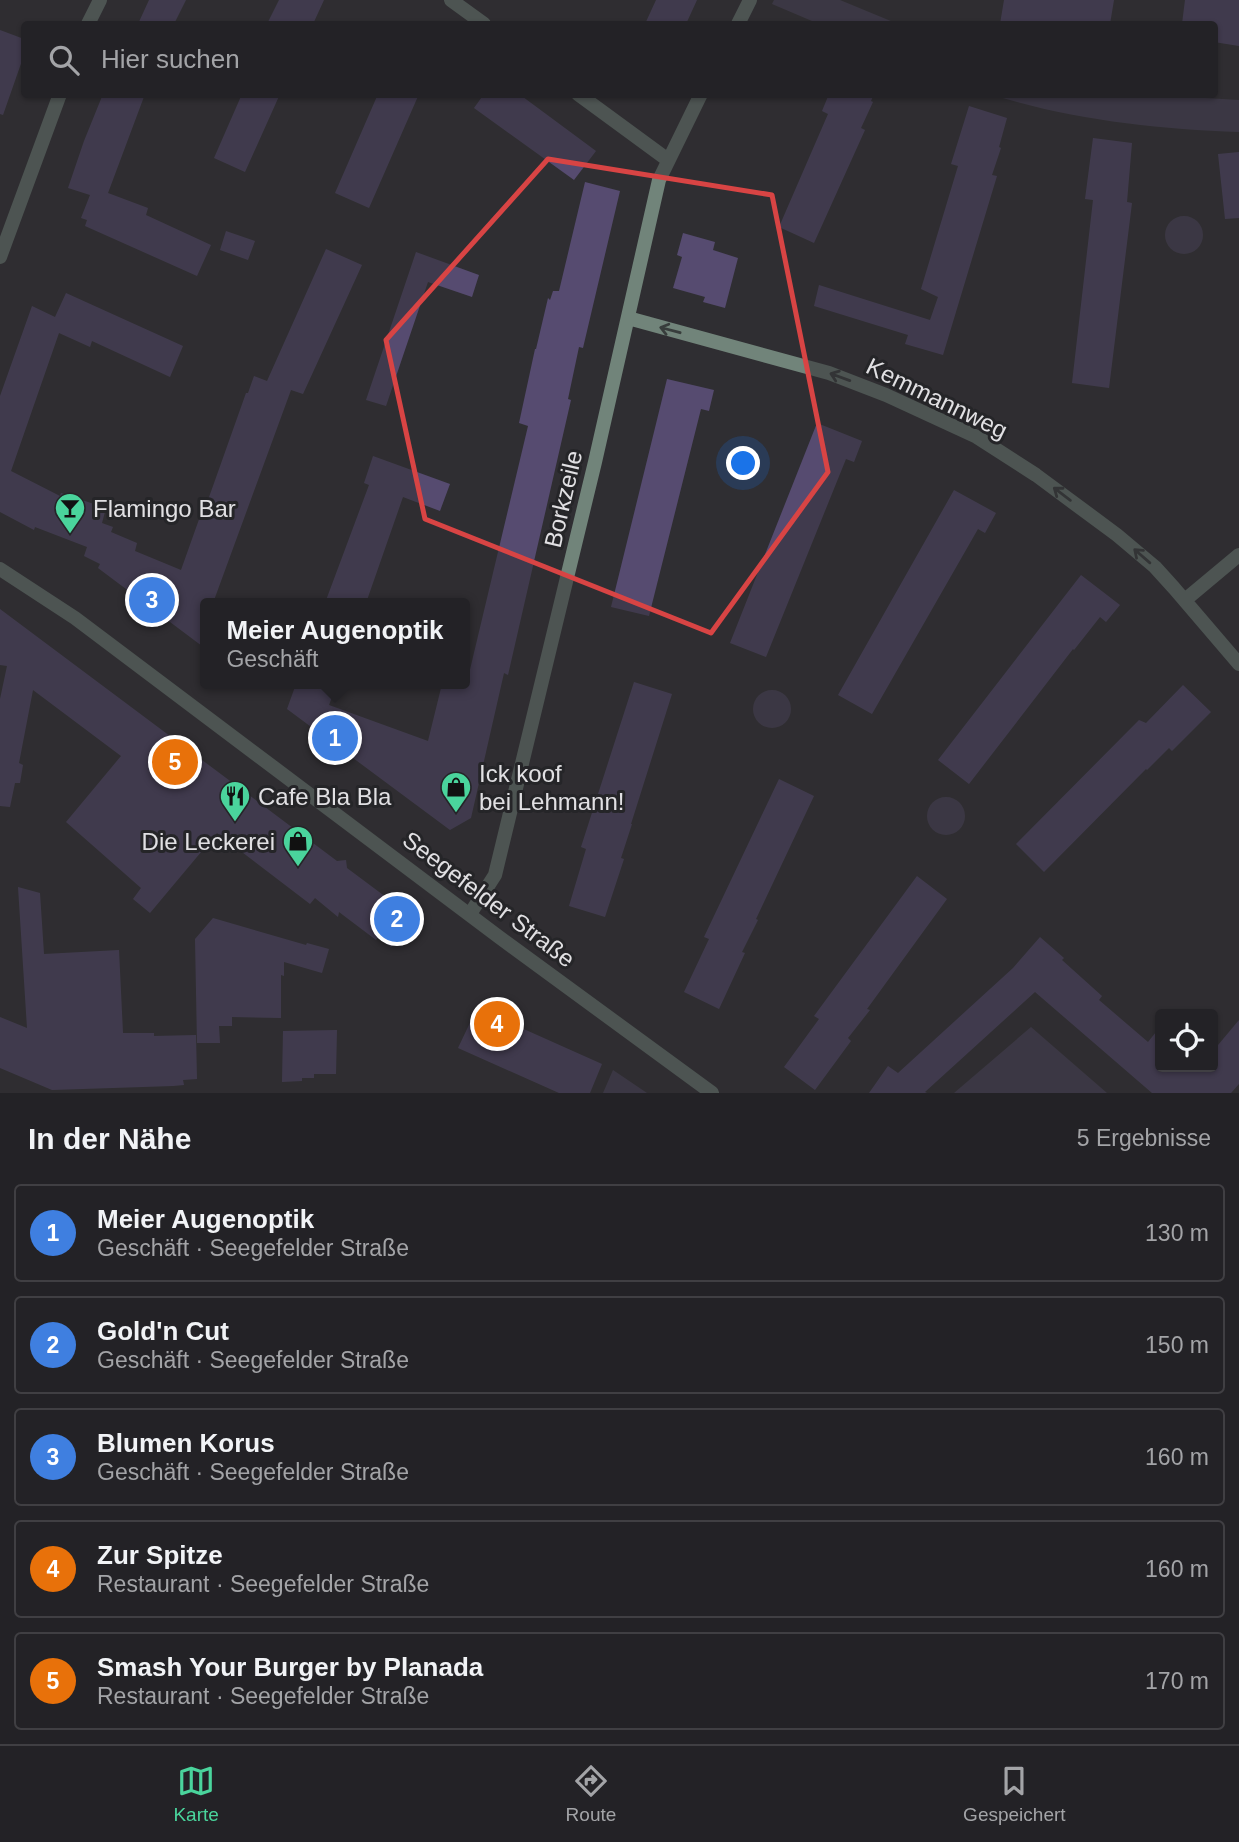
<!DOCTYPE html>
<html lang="de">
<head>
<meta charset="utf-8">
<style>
	:root { --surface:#232226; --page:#2b2a2e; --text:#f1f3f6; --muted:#a3a4a7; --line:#403f43; --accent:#4ad49c }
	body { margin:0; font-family:Helvetica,sans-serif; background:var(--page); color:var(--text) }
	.controls { position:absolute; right:21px; bottom:21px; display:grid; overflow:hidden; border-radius:7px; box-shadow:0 2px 5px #0004 }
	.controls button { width:63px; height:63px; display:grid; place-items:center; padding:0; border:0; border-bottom:2px solid var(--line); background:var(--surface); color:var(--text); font:35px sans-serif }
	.you { position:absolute; left:744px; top:464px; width:24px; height:24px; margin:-18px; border:5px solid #fff; border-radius:50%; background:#1a73e8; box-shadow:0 0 0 10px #1a73e833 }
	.badge { display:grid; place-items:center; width:46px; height:46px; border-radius:50%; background:var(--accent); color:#fff; font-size:23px; font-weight:700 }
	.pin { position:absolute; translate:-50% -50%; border:4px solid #fff; box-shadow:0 2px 7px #0006 }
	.popup { position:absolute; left:200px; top:598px; width:270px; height:91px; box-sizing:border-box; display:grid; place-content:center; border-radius:7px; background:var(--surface); filter:drop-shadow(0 2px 5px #0005); font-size:23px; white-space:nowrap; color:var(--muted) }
	.popup b { font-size:26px; color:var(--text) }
	.popup::after { content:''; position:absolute; left:50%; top:100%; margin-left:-14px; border:14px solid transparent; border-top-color:var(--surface) }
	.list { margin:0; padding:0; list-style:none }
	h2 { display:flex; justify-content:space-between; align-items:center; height:91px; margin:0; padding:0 28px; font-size:30px }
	h2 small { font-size:23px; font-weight:400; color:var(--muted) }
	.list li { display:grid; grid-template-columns:46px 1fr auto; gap:21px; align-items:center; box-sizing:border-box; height:98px; margin:0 14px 14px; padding:0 14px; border:2px solid var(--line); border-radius:7px }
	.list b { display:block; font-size:26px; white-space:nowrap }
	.list p { margin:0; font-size:23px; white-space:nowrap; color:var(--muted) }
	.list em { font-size:23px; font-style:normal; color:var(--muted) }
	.icon { flex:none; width:38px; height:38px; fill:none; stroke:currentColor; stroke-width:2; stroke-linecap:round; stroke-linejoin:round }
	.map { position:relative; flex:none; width:1239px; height:1093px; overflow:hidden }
	.search { position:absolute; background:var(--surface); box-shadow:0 2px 5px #0004; left:21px; right:21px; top:21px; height:77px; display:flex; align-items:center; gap:18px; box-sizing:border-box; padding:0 24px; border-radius:7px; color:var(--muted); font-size:26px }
	.sheet { height:651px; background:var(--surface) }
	nav { display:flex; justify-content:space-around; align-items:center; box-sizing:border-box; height:98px; border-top:2px solid var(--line); background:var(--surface); font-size:19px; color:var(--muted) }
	nav a { display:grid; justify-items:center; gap:4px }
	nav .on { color:var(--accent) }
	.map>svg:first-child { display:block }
	.green { fill:#4b445b }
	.building { fill:#564b70 }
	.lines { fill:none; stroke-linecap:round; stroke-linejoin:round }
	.minor { stroke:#71847a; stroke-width:14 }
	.tertiary { stroke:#71847a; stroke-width:14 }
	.oneway { stroke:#383d3c }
	.marked { fill:none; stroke:#d84444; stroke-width:5; stroke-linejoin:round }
	.labels { text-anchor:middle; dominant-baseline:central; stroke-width:6; stroke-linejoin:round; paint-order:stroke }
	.street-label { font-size:24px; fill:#e1e0e3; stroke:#252528 }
	.poi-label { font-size:24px; fill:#e1e0e3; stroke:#252528; text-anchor:start }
</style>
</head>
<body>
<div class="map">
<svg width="1239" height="1093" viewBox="0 0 1239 1093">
	<rect width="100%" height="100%" fill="#2f2e32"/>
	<path class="green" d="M774 0H840L898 24H819L772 4Z
		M1139 94 1239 100V132C1156 129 1073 120 993 95Z
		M1165 235a19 19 0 1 1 38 0a19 19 0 1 1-38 0Z
		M753 709a19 19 0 1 1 38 0a19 19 0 1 1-38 0Z
		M927 816a19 19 0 1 1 38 0a19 19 0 1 1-38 0Z
		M1031 1027 1107 1093H954Z
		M613 1070 647 1093H603Z"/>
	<path class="building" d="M149 0H186L174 24H138Z
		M279 0H324L313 24H267Z
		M656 0H697L686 24H645Z
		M1004 0H1114L1110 24H1000Z
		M1185 0H1239V46L1214 42V24H1182Z
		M0 30 24 39V55L3 115 0 114Z
		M103 94H145L108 193 148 208 146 215 211 245 197 276 85 226 87 220 81 218 90 195 68 188 84 141Z
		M242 94H280L245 172 214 158Z
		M378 94H419L369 208 335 193Z
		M484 94H519L596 151 574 180 474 108Z
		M829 94H874L871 101 873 102 861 128 865 130 814 243 779 227 828 114 822 111Z
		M969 106 1007 118 999 147 1001 148 992 175 997 176 943 355 905 344 908 335 814 306 819 285 930 320 938 297 921 289 958 166 951 164Z
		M1093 138 1132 143 1127 202 1132 203 1109 388 1072 383 1093 200 1085 199Z
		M1239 152V218L1225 219 1218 154Z
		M585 182 620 191 583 348 579 347 568 399 571 400 508 675 504 673 471 818 450 830 287 709 296 684H337L329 705 428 741 442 684H465V677L468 678 528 426 519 423 535 349H536L548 298 550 300 553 291H559Z
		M226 231 255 241 248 260 220 250Z
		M683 233 715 242 713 250 738 258 725 308 703 302 705 297 673 288 682 257 677 255Z
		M326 249 362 265 303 394 291 390 213 603H206V649L98 568 100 564 84 556 87 547 35 527 34 530 0 512V396L32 306 55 317 66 293 183 346 170 377 92 341 90 347 59 333 11 471 60 496 61 493 106 508 102 523 113 527 111 532 137 543 135 551 181 570 202 511H204L213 486 246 393H248L254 376 267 381Z
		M416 252 479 275 472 297 428 282 386 406 366 400Z
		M667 379 714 390 709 411 701 409 649 616 611 607Z
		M817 423 862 441 854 462 846 459 766 657 730 643Z
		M373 456 450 484 440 511 403 497 366 603H325L369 485 364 483Z
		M954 490 996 513 985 533 978 529 872 714 838 695Z
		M1081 575 1120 605 1106 622 1100 617 1074 650 1073 649 969 784 938 760Z
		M0 609 297 831 305 829V837L337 861 346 860 347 868 414 918 391 947 378 937 376 940 339 912 338 917 315 898 310 904 217 833 150 913 133 899 141 888 66 822 121 756 33 690 19 763 23 765 20 783H15L10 807 0 806V699L7 666 0 665Z
		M634 682 672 694 631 824H632L621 858 624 859 605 917 569 906 586 849 581 847Z
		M1183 685 1211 712 1172 751 1169 748 1147 770 1146 769 1044 872 1016 844 1139 720 1146 723Z
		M779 779 814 796 756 919 758 920 742 952 745 953 719 1009 684 992 709 939 704 937Z
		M917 876 947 899 867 1009 870 1010 848 1038 851 1041 815 1090 784 1067 819 1019 814 1016Z
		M18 887 40 893 44 954 119 950 123 1033H154V1036L196 1035 197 1079 183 1080 184 1085 173 1086 52 1090 0 1068V1017L27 1028Z
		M213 918 306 945 307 943 329 949 322 973 284 962V976L281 975V1018L232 1017V1026H219L220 1043H197L195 939Z
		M1040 937 1064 958 1062 960 1102 996 1099 1000 1148 1042 1160 1027V1067H1213V1051L1239 1020V1084L1231 1093H1152L1035 992 925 1092 927 1093H869L888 1066 898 1073 1013 968Z
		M477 1008 602 1064 590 1093H559L458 1048Z
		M337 1030 336 1074H314V1078H302V1081L282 1082 283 1031Z"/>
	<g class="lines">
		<path class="minor" d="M451 0 484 24
			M88 24 100 0
			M738 24 750 0
			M578 94 668 160
			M0 257 60 94
			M628 318 829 373 886 395 977 437 1036 475 1117 535 1155 567 1174 588 1239 664
			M1185 600 1239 555
			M470 914 495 875 595 462 659 180 701 94"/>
		<path class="tertiary" d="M0 569 75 618 499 937 712 1093"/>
	</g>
	<defs><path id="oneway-shaft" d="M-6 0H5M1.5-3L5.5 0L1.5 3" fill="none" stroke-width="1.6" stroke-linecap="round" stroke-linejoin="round" transform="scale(1.75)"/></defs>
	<g class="oneway">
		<use href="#oneway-shaft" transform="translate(670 330) rotate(-165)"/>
		<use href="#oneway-shaft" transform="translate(840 377) rotate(-160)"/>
		<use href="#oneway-shaft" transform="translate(1062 494) rotate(-143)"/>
		<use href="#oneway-shaft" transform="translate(1142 556) rotate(-139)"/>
	</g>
	<path d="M0 0H1239V1093H0ZM548 159 772 195 828 472 711 633 425 519 386 340Z" fill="#2f2e32" fill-opacity=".55" fill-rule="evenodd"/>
	<path class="marked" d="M548 159 772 195 828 472 711 633 425 519 386 340Z"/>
	<defs>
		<g id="bar-pin" transform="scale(1.575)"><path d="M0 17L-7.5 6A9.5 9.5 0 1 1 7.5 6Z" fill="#4ad49c" stroke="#252528"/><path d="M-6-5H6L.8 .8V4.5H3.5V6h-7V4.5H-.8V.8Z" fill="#111"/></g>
		<g id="shop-pin" transform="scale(1.575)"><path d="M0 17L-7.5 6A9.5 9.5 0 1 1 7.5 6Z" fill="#4ad49c" stroke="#252528"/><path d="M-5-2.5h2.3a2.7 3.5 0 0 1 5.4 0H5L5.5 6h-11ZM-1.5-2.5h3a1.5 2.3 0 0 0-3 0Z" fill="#111"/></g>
		<g id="restaurant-pin" transform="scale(1.575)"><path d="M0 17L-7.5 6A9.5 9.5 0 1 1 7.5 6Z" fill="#4ad49c" stroke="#252528"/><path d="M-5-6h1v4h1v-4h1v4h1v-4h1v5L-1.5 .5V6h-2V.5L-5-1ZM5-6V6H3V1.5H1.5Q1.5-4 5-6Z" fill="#111"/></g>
	</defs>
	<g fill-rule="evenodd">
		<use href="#bar-pin" x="70" y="508"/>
		<use href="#shop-pin" x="456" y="787"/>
		<use href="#restaurant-pin" x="235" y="796"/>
		<use href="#shop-pin" x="298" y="841"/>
	</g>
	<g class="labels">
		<g class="street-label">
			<text transform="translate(937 398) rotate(26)">Kemmannweg</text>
			<text transform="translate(563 499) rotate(-77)">Borkzeile</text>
			<text transform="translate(489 899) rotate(37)">Seegefelder Straße</text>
		</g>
		<g class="poi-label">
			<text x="93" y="508">Flamingo Bar</text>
			<text x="479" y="773">Ick koof<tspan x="479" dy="28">bei Lehmann!</tspan></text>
			<text x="258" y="796">Cafe Bla Bla</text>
			<text x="275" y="841" text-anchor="end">Die Leckerei</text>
		</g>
	</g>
</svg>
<div class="controls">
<button><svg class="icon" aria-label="locate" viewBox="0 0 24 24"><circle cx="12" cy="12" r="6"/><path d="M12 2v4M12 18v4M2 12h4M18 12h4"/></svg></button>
</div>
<div class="you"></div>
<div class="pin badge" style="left:335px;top:738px;background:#3f7fe0">1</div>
<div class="popup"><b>Meier Augenoptik</b>Geschäft</div>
<div class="pin badge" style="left:397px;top:919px;background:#3f7fe0">2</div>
<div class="pin badge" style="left:152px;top:600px;background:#3f7fe0">3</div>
<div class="pin badge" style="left:497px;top:1024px;background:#e8710a">4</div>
<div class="pin badge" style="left:175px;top:762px;background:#e8710a">5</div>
<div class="search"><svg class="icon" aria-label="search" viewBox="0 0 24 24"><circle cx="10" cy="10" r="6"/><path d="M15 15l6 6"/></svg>Hier suchen</div>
</div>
<section class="sheet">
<h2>In der Nähe<small>5 Ergebnisse</small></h2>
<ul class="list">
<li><span class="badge" style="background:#3f7fe0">1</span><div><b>Meier Augenoptik</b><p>Geschäft · Seegefelder Straße</p></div><em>130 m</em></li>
<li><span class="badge" style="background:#3f7fe0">2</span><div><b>Gold'n Cut</b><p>Geschäft · Seegefelder Straße</p></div><em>150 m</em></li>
<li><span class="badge" style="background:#3f7fe0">3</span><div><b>Blumen Korus</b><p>Geschäft · Seegefelder Straße</p></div><em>160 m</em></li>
<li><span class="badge" style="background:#e8710a">4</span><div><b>Zur Spitze</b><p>Restaurant · Seegefelder Straße</p></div><em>160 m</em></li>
<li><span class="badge" style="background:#e8710a">5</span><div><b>Smash Your Burger by Planada</b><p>Restaurant · Seegefelder Straße</p></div><em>170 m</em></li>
</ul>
</section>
<nav>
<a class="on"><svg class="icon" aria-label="map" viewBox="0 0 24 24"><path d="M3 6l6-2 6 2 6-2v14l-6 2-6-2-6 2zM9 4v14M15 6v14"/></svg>Karte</a>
<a><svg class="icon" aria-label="directions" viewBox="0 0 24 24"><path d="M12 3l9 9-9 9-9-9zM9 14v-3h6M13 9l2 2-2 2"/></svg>Route</a>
<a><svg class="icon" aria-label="saved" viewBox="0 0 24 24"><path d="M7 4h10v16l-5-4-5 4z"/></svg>Gespeichert</a>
</nav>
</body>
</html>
